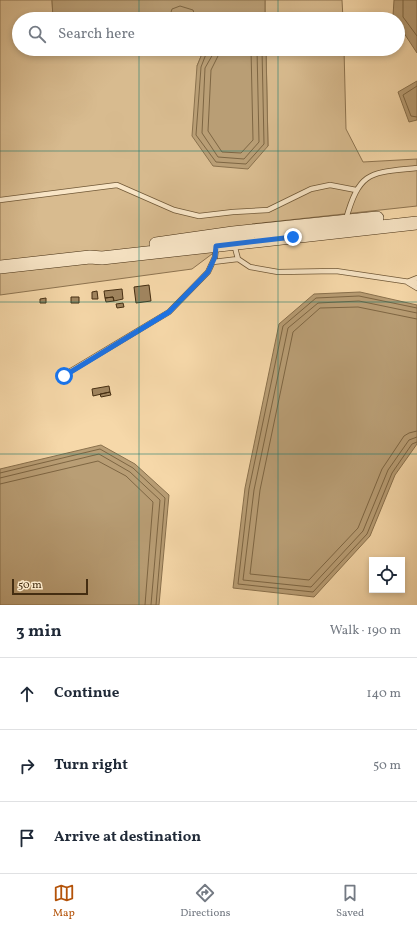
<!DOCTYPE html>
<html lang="en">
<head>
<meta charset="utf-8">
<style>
	:root { --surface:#fff; --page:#f2f2f3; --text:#1f2937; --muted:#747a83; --line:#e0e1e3; --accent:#b45309 }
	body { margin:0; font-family:Vollkorn,serif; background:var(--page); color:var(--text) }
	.controls { position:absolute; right:12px; bottom:12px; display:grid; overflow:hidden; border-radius:0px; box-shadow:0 2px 6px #0003 }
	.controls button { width:36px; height:36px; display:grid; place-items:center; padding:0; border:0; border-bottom:1px solid var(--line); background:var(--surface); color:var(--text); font:20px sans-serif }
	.scale { position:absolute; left:12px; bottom:10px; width:76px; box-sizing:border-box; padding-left:4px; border:2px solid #442d11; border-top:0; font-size:11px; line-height:14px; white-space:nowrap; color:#442d11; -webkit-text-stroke:3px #f9e6c7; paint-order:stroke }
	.stop { position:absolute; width:12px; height:12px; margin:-9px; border:3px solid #1a73e8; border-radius:50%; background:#fff }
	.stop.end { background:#1a73e8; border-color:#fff; box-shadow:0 1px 4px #0008 }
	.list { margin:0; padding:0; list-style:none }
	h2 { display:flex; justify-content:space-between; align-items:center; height:52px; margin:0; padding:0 16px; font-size:17px }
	h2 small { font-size:13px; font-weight:400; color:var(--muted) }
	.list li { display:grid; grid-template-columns:26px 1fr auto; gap:12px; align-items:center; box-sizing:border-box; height:72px; padding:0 16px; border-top:1px solid var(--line) }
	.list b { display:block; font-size:15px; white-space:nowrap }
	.list em { font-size:13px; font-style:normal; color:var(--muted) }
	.icon { flex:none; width:22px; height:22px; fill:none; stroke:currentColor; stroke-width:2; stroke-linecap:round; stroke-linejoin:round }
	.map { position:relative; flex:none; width:417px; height:605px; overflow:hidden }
	.search { position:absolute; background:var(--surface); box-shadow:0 2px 6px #0003; left:12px; right:12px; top:12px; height:44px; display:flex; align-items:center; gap:10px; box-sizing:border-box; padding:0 14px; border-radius:22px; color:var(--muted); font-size:15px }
	.sheet { height:268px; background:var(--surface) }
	nav { display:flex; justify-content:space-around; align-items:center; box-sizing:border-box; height:56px; border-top:1px solid var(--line); background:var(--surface); font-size:11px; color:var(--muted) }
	nav a { display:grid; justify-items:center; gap:2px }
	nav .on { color:var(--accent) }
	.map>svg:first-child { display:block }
	.green { fill:#d8bb8f; stroke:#8e7450 }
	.water { fill:#b99e75; stroke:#8a714d }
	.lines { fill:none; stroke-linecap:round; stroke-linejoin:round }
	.shore { stroke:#7e6643; stroke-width:1 }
	.building { fill:#a18660; stroke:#442d11 }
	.lane-casing { stroke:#705837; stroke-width:6 }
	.secondary-casing { stroke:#442d11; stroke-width:14 }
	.lane { stroke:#f9e6c7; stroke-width:4.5 }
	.secondary { stroke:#f9e6c7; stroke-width:13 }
	.route { stroke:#1a73e8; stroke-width:5 }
	.grid { fill:none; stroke:#0f766e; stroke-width:1; stroke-opacity:0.55 }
</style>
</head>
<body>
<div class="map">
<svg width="417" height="605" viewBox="0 0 417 605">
	<rect width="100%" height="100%" fill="#f6d8a9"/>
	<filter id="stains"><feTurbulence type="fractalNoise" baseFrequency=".005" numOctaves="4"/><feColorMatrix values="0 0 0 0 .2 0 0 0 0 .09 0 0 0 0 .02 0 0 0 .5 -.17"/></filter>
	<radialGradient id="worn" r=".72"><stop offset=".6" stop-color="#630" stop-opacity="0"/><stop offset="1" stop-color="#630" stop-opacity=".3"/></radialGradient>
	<path class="green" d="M0 0H52L53 19H19V49H204L197 66 268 146 266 49H344L346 129 363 162 417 159V206L252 224 192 269 0 295Z
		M265 0H342L343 19H265Z"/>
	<path class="water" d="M52 0H265V19H192L180 15 177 19H53Z
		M394 0H417V53L398 24V19H395L393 16Z
		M204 49H266L268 146 248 169 213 166 192 136 197 66Z
		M417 81V120L409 122 398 92Z
		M360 292 417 305V444L395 475 370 536 314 597 233 588 245 488 279 324 314 294Z
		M101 445 135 464 169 495 159 605H0V469Z"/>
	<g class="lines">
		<path class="shore" d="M403 0V17L417 36
			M169 19 172 9 180 6 193 10 196 19
			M208 49 201 67 196 135 216 162 246 164 264 144 262 49
			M213 49V54L205 68 202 133 218 157 244 159 259 142 257 49
			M219 49 218 56 211 70 208 131 222 152 241 153 253 140 251 49
			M417 86 403 95 411 116 417 117
			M417 308 359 296 316 298 283 326 249 489 238 584 313 592 367 534 392 473 412 444 417 442
			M417 313 359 301 318 303 288 328 254 490 243 580 311 587 363 531 388 470 409 440 417 437
			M417 319 358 307 320 308 293 332 260 490 250 574 309 580 358 528 382 469 404 436 409 433 417 431
			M0 473 100 449 133 468 165 498 156 605
			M0 478 99 454 130 472 160 500 151 605
			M0 484 98 461 126 476 153 502 145 605"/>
	</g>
	<path class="building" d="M149 285 151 301 136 303 134 287Z
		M122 289 123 299 114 301 113 297 105 298 104 291Z
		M97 291 98 299H92V292Z
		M71 297H79V303H71Z
		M113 297 114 301 106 302 105 298Z
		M46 298V303H40V299Z
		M123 303 124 307 117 308 116 304Z
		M109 386 110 392 93 396 92 389Z
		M110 392 111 395 101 397 100 394Z"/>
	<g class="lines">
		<g class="lane-casing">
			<path id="lane" d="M0 200 117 185 174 210 199 216 233 212 268 210 311 189 330 185 356 190
				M346 219C360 170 370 173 417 168
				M234 244 238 259 250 267 278 272 336 271 417 283
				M213 262 238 259
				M417 278 407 282 417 288
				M64 375 169 312 208 272 215 257 216 248"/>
		</g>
		<g class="secondary-casing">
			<path id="secondary" d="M156 244 233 233 377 218
				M0 267 90 257 102 258 417 223"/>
		</g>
		<use href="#lane" class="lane"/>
		<use href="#secondary" class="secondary"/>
	</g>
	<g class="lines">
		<path class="route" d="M64 376 169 312 208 272 215 257 216 246 293 237"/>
	</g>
	<path class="grid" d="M139 0V19M278 0V19M139 49V605M278 49V605M0 151H417M0 302H417M0 454H417"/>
	<rect width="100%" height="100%" filter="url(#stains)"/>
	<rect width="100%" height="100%" fill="url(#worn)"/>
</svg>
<div class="controls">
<button><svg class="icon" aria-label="locate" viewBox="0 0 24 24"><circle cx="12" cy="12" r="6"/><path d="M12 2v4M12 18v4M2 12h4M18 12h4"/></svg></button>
</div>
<div class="scale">50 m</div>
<div class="stop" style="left:64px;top:376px"></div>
<div class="stop end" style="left:293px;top:237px"></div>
<div class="search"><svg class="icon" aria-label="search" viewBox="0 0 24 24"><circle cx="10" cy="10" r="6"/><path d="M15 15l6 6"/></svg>Search here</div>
</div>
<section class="sheet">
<h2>3 min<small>Walk · 190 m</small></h2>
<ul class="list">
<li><svg class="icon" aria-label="ahead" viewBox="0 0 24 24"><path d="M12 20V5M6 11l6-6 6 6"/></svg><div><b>Continue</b></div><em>140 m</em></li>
<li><svg class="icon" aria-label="right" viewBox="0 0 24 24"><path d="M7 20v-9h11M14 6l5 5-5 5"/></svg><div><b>Turn right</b></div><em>50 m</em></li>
<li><svg class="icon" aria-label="arrive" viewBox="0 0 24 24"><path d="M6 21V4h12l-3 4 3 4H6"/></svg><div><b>Arrive at destination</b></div></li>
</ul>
</section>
<nav>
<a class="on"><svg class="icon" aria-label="map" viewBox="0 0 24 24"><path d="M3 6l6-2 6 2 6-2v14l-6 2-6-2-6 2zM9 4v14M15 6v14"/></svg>Map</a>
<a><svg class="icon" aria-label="directions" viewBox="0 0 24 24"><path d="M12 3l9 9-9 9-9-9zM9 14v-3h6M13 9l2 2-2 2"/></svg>Directions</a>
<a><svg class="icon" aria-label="saved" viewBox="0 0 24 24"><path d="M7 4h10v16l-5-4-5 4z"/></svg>Saved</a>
</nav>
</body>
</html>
